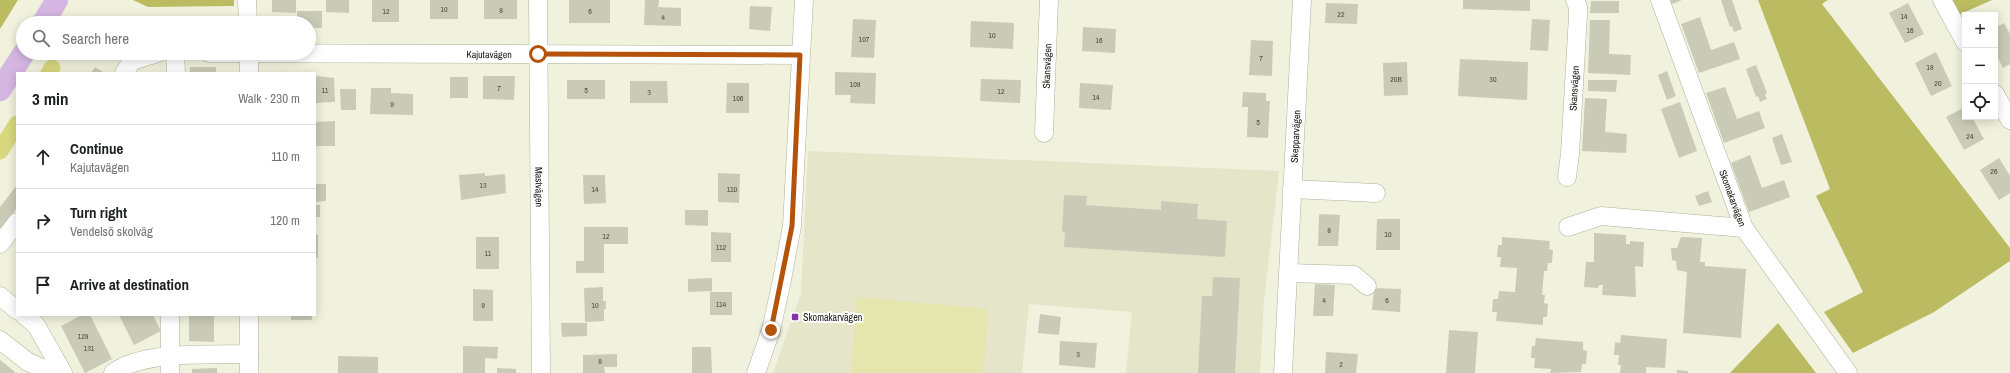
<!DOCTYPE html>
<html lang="en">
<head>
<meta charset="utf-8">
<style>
	:root { --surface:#fff; --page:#f6f6f6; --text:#202124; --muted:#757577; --line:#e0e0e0 }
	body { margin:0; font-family:"Archivo Narrow",sans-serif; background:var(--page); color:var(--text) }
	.controls { position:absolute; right:12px; top:12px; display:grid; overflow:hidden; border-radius:0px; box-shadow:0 2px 10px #0003 }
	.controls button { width:36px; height:36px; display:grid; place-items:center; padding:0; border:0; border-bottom:1px solid var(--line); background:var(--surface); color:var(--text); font:20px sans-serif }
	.stop { position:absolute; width:12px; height:12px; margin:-9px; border:3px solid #b45309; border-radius:50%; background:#fff }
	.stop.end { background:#b45309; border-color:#fff; box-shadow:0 1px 4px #0008 }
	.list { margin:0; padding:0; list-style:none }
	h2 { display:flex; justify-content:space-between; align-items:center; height:52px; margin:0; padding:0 16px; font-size:17px }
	h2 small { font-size:13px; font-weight:400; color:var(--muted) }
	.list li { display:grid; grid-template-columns:26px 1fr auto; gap:12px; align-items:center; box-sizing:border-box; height:64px; padding:0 16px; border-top:1px solid var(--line) }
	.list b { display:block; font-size:15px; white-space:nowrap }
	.list p { margin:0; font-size:13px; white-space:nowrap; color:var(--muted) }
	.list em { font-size:13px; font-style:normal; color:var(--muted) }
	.icon { flex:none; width:22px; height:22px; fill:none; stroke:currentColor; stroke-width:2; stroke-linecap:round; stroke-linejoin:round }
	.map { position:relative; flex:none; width:2010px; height:373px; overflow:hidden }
	.search { position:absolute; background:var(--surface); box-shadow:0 2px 10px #0003; left:16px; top:16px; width:300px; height:44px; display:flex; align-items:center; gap:10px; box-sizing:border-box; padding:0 14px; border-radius:22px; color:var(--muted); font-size:15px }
	.panel { position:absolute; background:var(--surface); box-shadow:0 2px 10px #0003; left:16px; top:72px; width:300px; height:244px; border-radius:0px }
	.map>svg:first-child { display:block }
	.built { fill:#e4e5c9 }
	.green { fill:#e5e6ad }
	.forest { fill:#bbbb62 }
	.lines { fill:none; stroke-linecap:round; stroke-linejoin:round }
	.canal { stroke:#d8d87e; stroke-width:17 }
	.building { fill:#cacbb7 }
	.minor-casing { stroke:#b0b09c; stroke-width:19 }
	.major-casing { stroke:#dbdbda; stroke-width:23 }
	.minor { stroke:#fff; stroke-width:18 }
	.major { stroke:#d5b6e2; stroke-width:22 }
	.route { stroke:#b45309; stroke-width:5 }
	.poi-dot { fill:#8433a2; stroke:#fff; stroke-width:1.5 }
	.labels { text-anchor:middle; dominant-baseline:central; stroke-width:4; stroke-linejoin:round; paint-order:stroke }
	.number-label { font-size:8px; fill:#4b4c41 }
	.street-label { font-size:10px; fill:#21211a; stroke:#fff }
	.poi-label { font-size:10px; fill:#21211a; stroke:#fff; text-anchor:start }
</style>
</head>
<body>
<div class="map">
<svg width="2010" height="373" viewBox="0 0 2010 373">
	<rect width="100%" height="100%" fill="#f1f2dd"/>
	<path class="built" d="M808 151 1279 171 1264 301 1260 373H1126L1132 312 1029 304 1022 373H773L801 293Z"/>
	<path class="green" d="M857 297 988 309 983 373H851Z"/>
	<path class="forest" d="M0 0H18L0 29Z
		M133 0H234V6L148 7Z
		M1758 0H1828L1822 4 2010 248V261L1934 312 1853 353 1824 312 1863 292 1816 196 1830 189Z
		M1950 0H1992L1958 15Z
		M1778 323 1816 373H1730Z"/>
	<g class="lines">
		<path class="canal" d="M49 73 52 68
			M0 151 17 124"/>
	</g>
	<path class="building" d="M272 0H296V13L272 12Z
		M326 0H349V13L326 12Z
		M372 0H399V22H372Z
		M430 0H458V19H430Z
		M484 0H517V19H484Z
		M569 0H610V23H569Z
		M645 0H659L658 7 681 8V26L644 25Z
		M1463 0H1530V11L1463 9Z
		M1670 0H1682L1672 4Z
		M1721 0H1732L1742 29 1734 32 1732 26 1730 27Z
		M1591 1H1619V13H1590Z
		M1326 3 1358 4 1357 24 1325 23Z
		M1908 3 1924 34 1905 43 1889 13Z
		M750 6 772 7 770 31 749 29Z
		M297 11H322V28H309V23H297Z
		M1700 17 1711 50 1734 42 1740 59 1699 73 1681 24Z
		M853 19 876 20 874 58 851 57Z
		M1532 19 1550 20 1548 51 1530 50Z
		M1590 20H1610L1609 54 1631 55 1630 75 1588 73Z
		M971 21 1014 23 1013 49 970 47Z
		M2004 23 2010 34V64L2003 68 1995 52V28Z
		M1083 27 1116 29 1115 53 1082 51Z
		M1251 40 1273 41 1272 76 1249 75Z
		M1936 52 1952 86 1931 96 1915 63Z
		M1460 59 1528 62 1527 100 1458 96Z
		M1407 62 1408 95 1384 96 1383 63Z
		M1756 65 1767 93 1765 94 1767 99 1760 102 1758 96 1756 97 1746 69Z
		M95 67 105 73H91Z
		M190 67H216V73H190Z
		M1667 71 1676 96 1667 100 1658 75Z
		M835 72 876 73 875 104 850 103 851 95H835Z
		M317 76 334 78 335 102 315 103V78Z
		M483 76H515L514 100 483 99Z
		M450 77H468V98H450Z
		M981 79 1021 80 1020 103 980 101Z
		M567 80H605V99H567Z
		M1588 80H1617L1616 92 1588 91Z
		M630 81H667L668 103H630Z
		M727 83H749V113H726Z
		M1080 83 1113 85 1111 110 1079 108Z
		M1725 87 1737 119 1759 111 1765 128 1724 143 1706 93Z
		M371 88H391V93L413 94V115L370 114Z
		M340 89H356V110H341Z
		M1243 92 1266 93V101H1270L1268 138 1247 137 1248 107H1242Z
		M1585 98 1607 99 1605 132 1627 134 1626 153 1582 151Z
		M1680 102 1697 151 1679 158 1661 109Z
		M1965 107V117H1972L1984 139 1964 150 1946 117Z
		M335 121V146H315V122Z
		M1782 134 1792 162 1781 165 1772 138Z
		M1750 155 1762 188 1784 180 1790 197 1749 212 1731 163Z
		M1999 158 2010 176V193L1999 200 1980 170Z
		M485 173V176L505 174 506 193 461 200 459 175Z
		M718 173 740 174 739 203 718 202Z
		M583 175H605L606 203 584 204Z
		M315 184H326V201L315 202Z
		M17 185V208L0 230V207Z
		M1708 191 1712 202 1699 206 1695 196Z
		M1064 195 1087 196 1086 205 1161 210V201L1198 204 1197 219 1227 221 1225 257 1064 247 1065 232 1062 231Z
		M315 205H320V217H315Z
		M685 210H708V226L685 225Z
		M1319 214 1340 215 1338 246H1318Z
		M1377 219H1400V250H1376Z
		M584 227H628V244H604V273H576V261H584Z
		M711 232 731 233V262H711Z
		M1594 233 1626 235V244H1630V241L1644 242 1643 267 1635 266 1636 297 1602 295 1603 285H1599L1598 288 1584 287 1586 262H1594Z
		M315 235H318V258H315Z
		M476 237H499V269H476Z
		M1502 237 1550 241 1549 249 1553 250 1552 263H1548L1547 271H1544L1542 295H1545L1544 303 1548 304 1547 317H1543V325L1496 321 1497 312H1492L1493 299H1498L1499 291 1515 292 1517 268 1500 267 1501 257H1497L1498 245H1502Z
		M1681 237 1702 238 1700 262H1705V266L1746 269 1741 338 1683 333 1687 272 1677 270 1676 261 1672 260 1671 248H1677Z
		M1213 277 1240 278 1235 373H1198L1202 296H1212Z
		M712 278V291L688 292V279Z
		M1315 284 1335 285 1333 316H1313Z
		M603 287V301H606V309H604V321L585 322 584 288Z
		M1374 288 1401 289 1400 312 1372 310Z
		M473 289 493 290V321H473Z
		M710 292H732V315H710Z
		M1040 314 1061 317 1059 335 1038 333Z
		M82 315H90L112 359 85 373 61 326Z
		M119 315H153L161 331 134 345Z
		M189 315H214V342L189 341Z
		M291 315H312V320H291Z
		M561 323H587V336L562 337Z
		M1449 330 1478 332 1475 373H1446Z
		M1621 335 1667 339 1665 368 1646 367V373H1620L1621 365H1618L1619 355H1614L1615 342 1620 343Z
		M1536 338 1583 342V350L1587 351 1586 364H1582L1581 372 1550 373 1551 369 1534 368 1535 358H1531L1532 346H1535Z
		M1060 341 1097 343 1095 368 1059 365Z
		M463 346 498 347 497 359 485 358V373H463Z
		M692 347H711L712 373H692Z
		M1326 352 1358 354 1356 373H1325Z
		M617 354V367H604L605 373H583V355Z
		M338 356 378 357V373H338Z
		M0 360 15 372 14 373H0Z
		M217 368V373H192V369Z
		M497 368 516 369V373H497Z
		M1677 370 1688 371V373H1677Z"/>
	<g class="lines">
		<g class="minor-casing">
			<g id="minor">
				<path d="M247 0 248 23"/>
				<path id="s1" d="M538 0 541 373"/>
				<path id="s2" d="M1660 0 1744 228 1848 373"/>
				<path d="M1942 0 1965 42"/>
				<path d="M175 53 176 73"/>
				<path id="s3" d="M209 53 800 55"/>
				<path d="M249 53V73"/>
				<path d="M124 73 132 61 158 53"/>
				<path d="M1995 94 2010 120"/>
				<path id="s4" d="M1044 133 1049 0"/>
				<path id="s5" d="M1567 177 1570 154 1578 15V7L1575 0"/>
				<path d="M1292 189 1376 193"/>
				<path d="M1568 227 1601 216 1744 228"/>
				<path d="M0 244 17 222"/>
				<path d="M1288 273 1354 275 1367 286"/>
				<path d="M0 296 17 310"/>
				<path d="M24 315 36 325 63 373"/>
				<path d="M0 340 28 362 53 373"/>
				<path d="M113 373C143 350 211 355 249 354"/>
				<path d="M170 373V315"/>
				<path d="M249 373V315"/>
				<path d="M756 373 771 330 782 280 792 226 804 0"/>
				<path id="s6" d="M1283 373 1302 0"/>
			</g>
		</g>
		<g class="major-casing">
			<path id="major" d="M43 23 57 0
				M0 90 24 53"/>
		</g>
		<use href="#minor" class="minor"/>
		<use href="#major" class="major"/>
	</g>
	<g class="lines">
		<path class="route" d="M538 54 800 55 792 226 771 330"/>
	</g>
	<rect class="poi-dot" x="791" y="313" width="8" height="8" rx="2"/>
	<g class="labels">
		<g class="number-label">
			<text x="444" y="9">10</text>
			<text x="501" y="10">8</text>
			<text x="386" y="11">12</text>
			<text x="590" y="11">6</text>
			<text x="1341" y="14">22</text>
			<text x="1904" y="16">14</text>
			<text x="663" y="17">4</text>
			<text x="1910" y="30">16</text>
			<text x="992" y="35">10</text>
			<text x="864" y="39">107</text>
			<text x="1099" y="40">16</text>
			<text x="1261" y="58">7</text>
			<text x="1930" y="67">18</text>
			<text x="1396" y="79">20B</text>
			<text x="1493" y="79">30</text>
			<text x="1938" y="83">20</text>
			<text x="855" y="84">109</text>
			<text x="499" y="88">7</text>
			<text x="325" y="90">11</text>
			<text x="586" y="90">5</text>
			<text x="1001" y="91">12</text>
			<text x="649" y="92">3</text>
			<text x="1096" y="97">14</text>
			<text x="738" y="98">106</text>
			<text x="392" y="104">9</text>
			<text x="1258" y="122">5</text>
			<text x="1970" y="136">24</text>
			<text x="1994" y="171">26</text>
			<text x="483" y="185">13</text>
			<text x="595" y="189">14</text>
			<text x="732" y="189">110</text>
			<text x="1329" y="230">8</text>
			<text x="1388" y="234">10</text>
			<text x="606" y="236">12</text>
			<text x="721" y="247">112</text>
			<text x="488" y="253">11</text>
			<text x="1324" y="300">4</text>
			<text x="1387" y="300">6</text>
			<text x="721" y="304">114</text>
			<text x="483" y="305">9</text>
			<text x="595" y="305">10</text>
			<text x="83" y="336">129</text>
			<text x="89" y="348">131</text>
			<text x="1078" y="354">3</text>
			<text x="600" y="361">8</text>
			<text x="1341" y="364">2</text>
		</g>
		<g class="street-label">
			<text stroke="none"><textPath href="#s3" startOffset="280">Kajutavägen</textPath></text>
			<text stroke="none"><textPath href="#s4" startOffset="67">Skansvägen</textPath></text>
			<text stroke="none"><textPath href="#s5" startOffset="89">Skansvägen</textPath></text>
			<text stroke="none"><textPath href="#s6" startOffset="237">Skepparvägen</textPath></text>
			<text stroke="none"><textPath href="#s1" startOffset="187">Mastvägen</textPath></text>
			<text stroke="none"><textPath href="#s2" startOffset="211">Skomakarvägen</textPath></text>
		</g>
		<g class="poi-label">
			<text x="803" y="317">Skomakarvägen</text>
		</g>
	</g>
</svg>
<div class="controls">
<button>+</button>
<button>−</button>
<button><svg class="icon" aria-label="locate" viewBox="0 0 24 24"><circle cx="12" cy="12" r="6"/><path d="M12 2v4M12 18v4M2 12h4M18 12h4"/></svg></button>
</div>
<div class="stop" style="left:538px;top:54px"></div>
<div class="stop end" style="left:771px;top:330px"></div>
<div class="search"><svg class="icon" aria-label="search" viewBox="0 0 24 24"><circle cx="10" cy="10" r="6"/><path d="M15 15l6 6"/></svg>Search here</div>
<section class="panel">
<h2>3 min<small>Walk · 230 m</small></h2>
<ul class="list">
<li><svg class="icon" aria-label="ahead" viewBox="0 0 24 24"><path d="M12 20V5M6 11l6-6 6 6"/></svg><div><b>Continue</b><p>Kajutavägen</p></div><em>110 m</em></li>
<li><svg class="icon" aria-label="right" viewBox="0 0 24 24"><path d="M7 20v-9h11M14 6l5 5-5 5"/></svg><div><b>Turn right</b><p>Vendelsö skolväg</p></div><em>120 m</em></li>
<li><svg class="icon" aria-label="arrive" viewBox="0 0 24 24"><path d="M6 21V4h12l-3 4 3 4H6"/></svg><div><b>Arrive at destination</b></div></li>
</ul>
</section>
</div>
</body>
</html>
